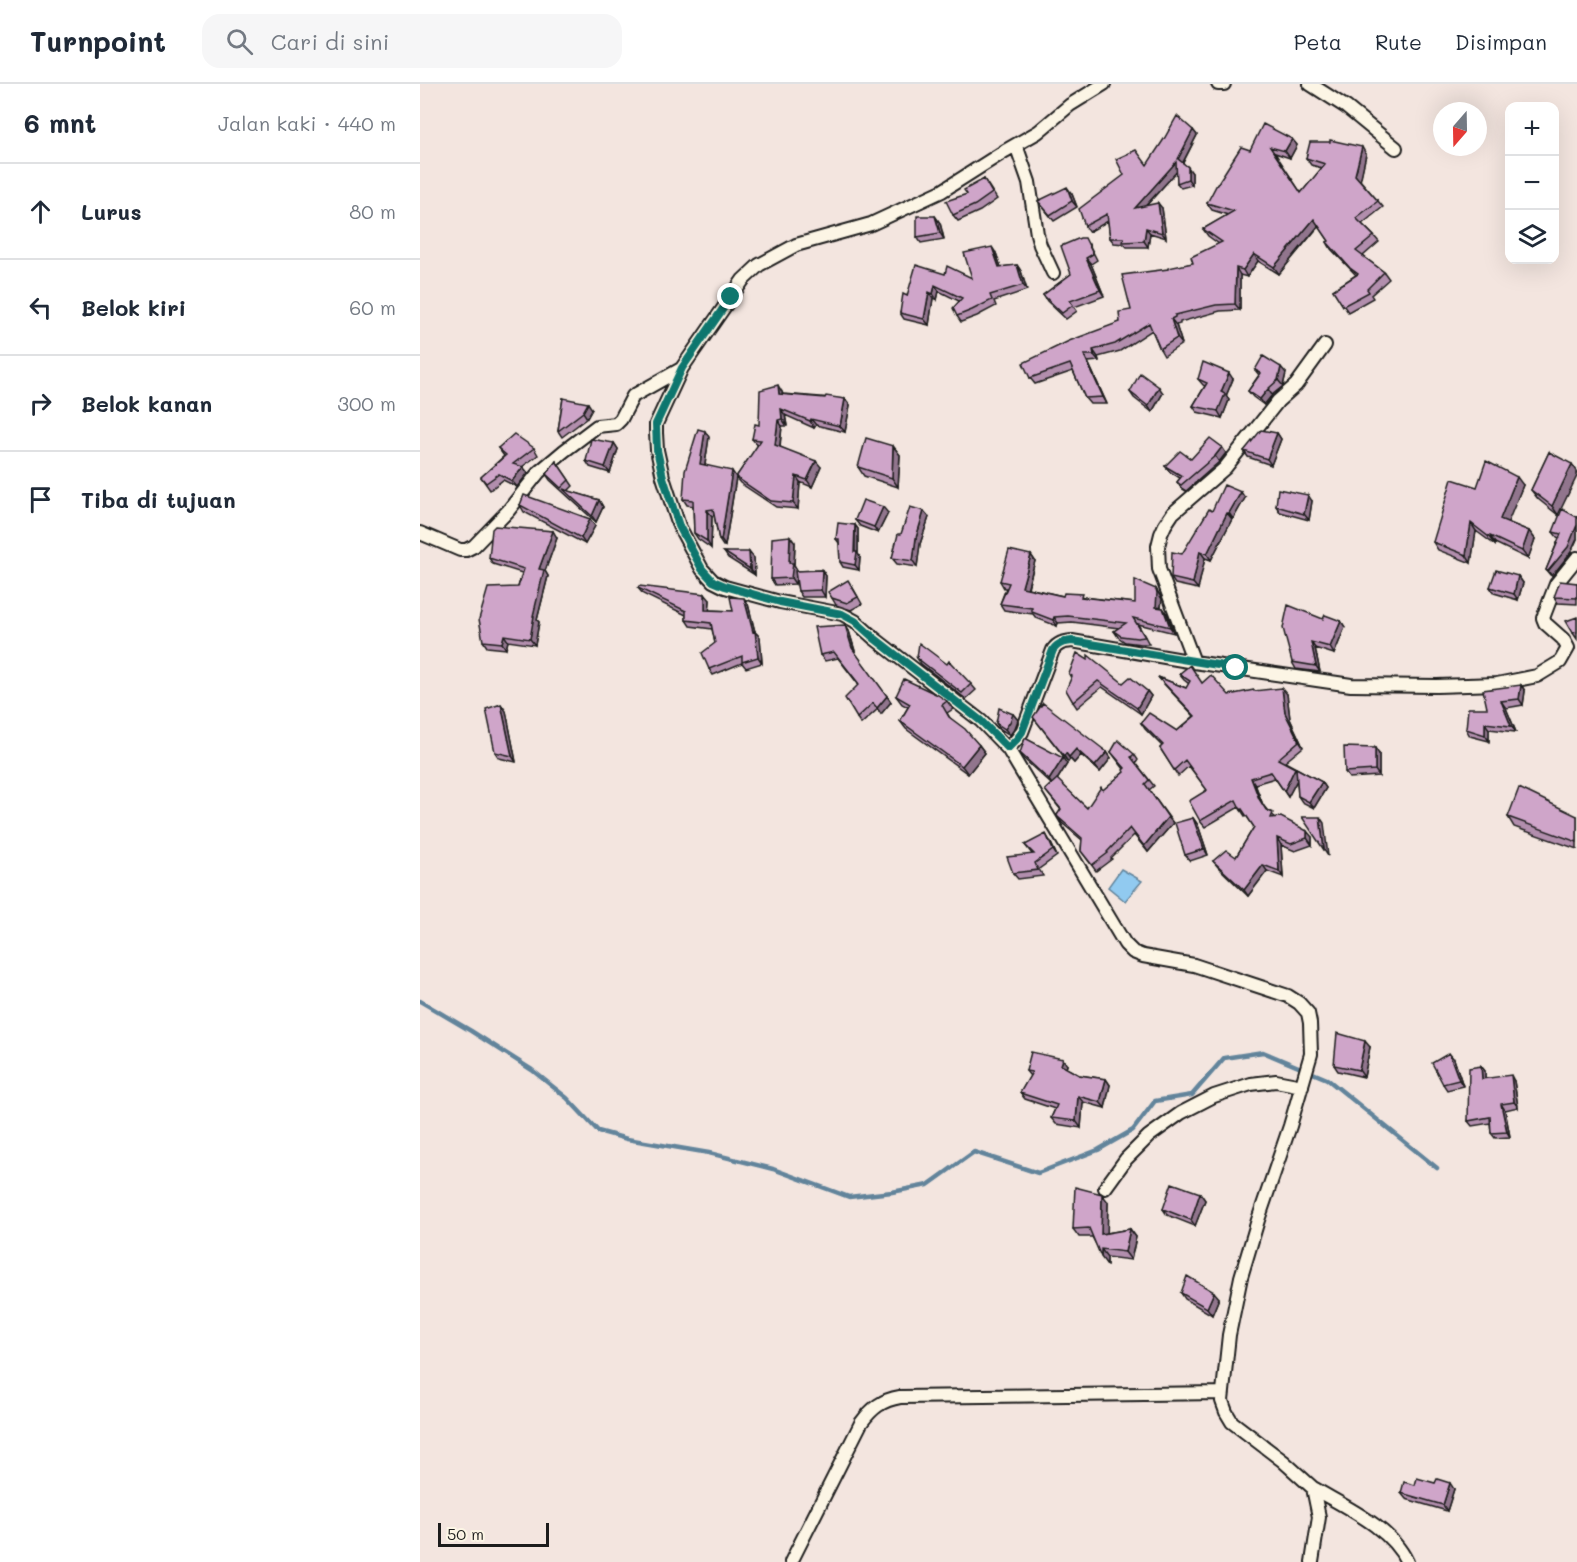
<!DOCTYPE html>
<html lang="id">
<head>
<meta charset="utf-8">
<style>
	:root { --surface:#fff; --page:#f6f6f7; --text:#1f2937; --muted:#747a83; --line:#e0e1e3 }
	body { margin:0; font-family:Mali,sans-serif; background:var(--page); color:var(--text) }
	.controls { position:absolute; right:18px; top:18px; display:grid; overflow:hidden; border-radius:12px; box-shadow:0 6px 24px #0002 }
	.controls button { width:54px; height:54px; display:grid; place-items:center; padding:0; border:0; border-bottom:2px solid var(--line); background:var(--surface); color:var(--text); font:30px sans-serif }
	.compass { position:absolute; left:1013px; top:18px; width:54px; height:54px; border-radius:50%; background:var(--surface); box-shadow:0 6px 24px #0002; rotate:200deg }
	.scale { position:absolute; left:18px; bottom:15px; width:111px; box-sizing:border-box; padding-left:6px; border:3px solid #1c1c1c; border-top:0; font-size:16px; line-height:21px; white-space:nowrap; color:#1c1c1c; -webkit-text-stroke:4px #fcf5e5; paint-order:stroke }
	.stop { position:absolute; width:18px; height:18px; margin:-14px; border:4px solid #0f766e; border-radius:50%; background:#fff }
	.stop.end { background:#0f766e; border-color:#fff; box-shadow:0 2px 6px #0008 }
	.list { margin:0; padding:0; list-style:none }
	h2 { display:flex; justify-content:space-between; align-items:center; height:78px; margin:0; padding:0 24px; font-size:26px }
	h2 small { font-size:20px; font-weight:400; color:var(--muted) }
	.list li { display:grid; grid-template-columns:39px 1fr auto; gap:18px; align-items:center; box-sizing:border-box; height:96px; padding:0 24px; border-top:2px solid var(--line) }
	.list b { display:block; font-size:22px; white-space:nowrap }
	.list em { font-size:20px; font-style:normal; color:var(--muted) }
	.icon { flex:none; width:33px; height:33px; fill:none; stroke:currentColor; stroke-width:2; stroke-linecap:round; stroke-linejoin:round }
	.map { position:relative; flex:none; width:1157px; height:1478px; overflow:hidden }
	header { display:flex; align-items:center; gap:36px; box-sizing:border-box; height:84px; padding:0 30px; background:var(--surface); border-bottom:2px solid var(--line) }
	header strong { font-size:28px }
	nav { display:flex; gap:33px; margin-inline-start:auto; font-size:21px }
	.search { width:420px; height:54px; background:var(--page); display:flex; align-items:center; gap:15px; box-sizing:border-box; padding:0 21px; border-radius:18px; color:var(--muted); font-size:22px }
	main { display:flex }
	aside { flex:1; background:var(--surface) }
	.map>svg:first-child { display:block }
	.water { fill:#91caf0; stroke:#62849b; stroke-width:1.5 }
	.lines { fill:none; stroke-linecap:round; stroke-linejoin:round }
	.stream { stroke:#62849b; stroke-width:4.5 }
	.street-casing { stroke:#1c1c1c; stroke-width:16 }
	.street { stroke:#fcf5e5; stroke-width:12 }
	.wall { fill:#b28ead; stroke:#1c1c1c; stroke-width:1.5 }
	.shaded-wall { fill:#91748d; stroke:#1c1c1c; stroke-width:1.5 }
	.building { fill:#cfa5c9; stroke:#1c1c1c; stroke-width:1.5 }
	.route { stroke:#0f766e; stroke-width:8 }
</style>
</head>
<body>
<header>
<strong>Turnpoint</strong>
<div class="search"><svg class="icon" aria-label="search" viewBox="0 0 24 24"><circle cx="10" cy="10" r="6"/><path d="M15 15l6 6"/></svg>Cari di sini</div>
<nav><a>Peta</a><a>Rute</a><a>Disimpan</a></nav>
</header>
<main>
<aside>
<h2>6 mnt<small>Jalan kaki · 440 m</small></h2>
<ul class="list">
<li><svg class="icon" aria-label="ahead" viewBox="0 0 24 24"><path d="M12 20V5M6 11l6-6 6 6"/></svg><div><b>Lurus</b></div><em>80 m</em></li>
<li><svg class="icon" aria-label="left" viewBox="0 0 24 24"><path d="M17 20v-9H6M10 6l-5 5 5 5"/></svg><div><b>Belok kiri</b></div><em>60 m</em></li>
<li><svg class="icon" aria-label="right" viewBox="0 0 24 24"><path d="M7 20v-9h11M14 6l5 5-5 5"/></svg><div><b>Belok kanan</b></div><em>300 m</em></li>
<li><svg class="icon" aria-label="arrive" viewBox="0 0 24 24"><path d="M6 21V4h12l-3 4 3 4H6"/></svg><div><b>Tiba di tujuan</b></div></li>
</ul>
</aside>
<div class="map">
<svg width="1157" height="1478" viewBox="0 0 1157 1478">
	<rect width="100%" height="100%" fill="#f3e5df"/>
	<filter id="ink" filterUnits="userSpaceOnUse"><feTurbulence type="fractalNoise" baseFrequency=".0167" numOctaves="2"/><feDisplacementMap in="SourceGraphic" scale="12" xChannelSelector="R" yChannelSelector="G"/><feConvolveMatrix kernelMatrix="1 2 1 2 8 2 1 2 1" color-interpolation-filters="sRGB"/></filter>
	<g filter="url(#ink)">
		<path class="water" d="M701 785 722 797 705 817 688 803Z"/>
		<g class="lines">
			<path class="stream" d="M0 917 51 947 112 986 147 1014 178 1047 207 1055 289 1069 353 1085 429 1113 472 1108 508 1101 554 1068 618 1089 678 1066 713 1046 735 1017 772 1011 804 974 843 968 907 995 1017 1084"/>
			<g class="street-casing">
				<path id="street" d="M684 0 650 21 618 48 585 67 522 107 451 140 376 161 339 181 323 196 262 284 236 340V349L237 366 243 393 259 442 282 485 293 497 305 503 360 518 422 530 435 537 454 554 561 637 588 665 705 860 713 868 723 872 774 881 868 912 879 919 888 929 890 939 891 970 870 1042 838 1136 821 1193 809 1251 802 1317 806 1328 812 1338 863 1377 893 1404 899 1433 892 1478
					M798 0H804
					M890 0 926 23 976 64
					M596 61 609 98 617 150 620 161 633 189
					M0 449 40 466H46L54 462 88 427 119 388 144 367 177 342 196 340 201 335 213 312 261 285
					M774 578 739 485 738 462 741 450 745 441 753 429 805 384 858 317 876 301 905 261
					M588 665 597 655 602 648 633 566C638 559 643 558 652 557L774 578 931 601 1017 602 1077 600 1117 592 1140 578 1148 564 1143 555 1125 539 1123 534 1136 500 1157 474
					M685 1104 706 1075 729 1052 761 1029 794 1012 831 1000 856 997 882 1002
					M893 1404C925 1423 971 1443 987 1478
					M371 1478 441 1339C452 1324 462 1316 480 1313L802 1309"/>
			</g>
			<use href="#street" class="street"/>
		</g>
		<path class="wall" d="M773 46 777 51 763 79 772 89V101L761 104 757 99V87L726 122 742 124 746 154 730 149 728 163H707L704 160 694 159 690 154 688 137 669 148 665 142 727 81Z
			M872 55 877 61 870 74 855 69 881 109 902 84 891 81 886 74 946 70 940 96 958 117 963 123 942 140 954 152 959 158 943 172 964 188 969 195 951 211 953 214 928 228 913 206 936 191 911 165 907 158 909 157 899 142 859 190 838 177 827 193 820 191V226L800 227 760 238V240L756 241 762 260 744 272 740 265 732 246 700 267 678 273 679 277 668 278 687 320H670L665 314 653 287 615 300 610 294 700 238 748 185 773 179 799 160 788 152 783 145 808 131 792 126 787 119 830 66Z
			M564 95 577 115 560 127 538 137 533 131 547 110Z
			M652 110 657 123 634 137 618 117Z
			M515 132 520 139 524 155 501 159 497 153Z
			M669 160 677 176 671 180 684 212 654 223 657 227 646 235 627 217 623 211 651 190Z
			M576 169 581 183 597 181 601 187 607 206 574 217 576 222 557 232 541 238 537 232 539 217 519 207 517 216 513 214 509 241 484 235 480 229 487 212 525 190 552 194Z
			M835 286 866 289 863 302 852 311 844 321 833 313 828 307 839 291Z
			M778 295H813L806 312 809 316 802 334 777 328 773 322 785 302 783 301Z
			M362 308 363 310 425 315 430 321 425 348 396 341 394 344 365 331 367 342H362L360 363 401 383 392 403 380 398 378 425 356 423 320 399 316 394 305 462H303L299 456 294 431 292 432 291 464 278 455 274 449 273 422 267 421 263 415 289 353 285 381 316 393 338 362 332 355 339 341Z
			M710 308 743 309 732 328 714 314Z
			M143 314 172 325 167 334 142 353 138 347Z
			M857 349 861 355 851 381 828 373 824 367Z
			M194 359 198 365 190 389 170 383 166 377Z
			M473 362 480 371 478 403 444 392 438 383Z
			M78 364H114L118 371 102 383H103L108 389 97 403 83 396 70 406 61 393 84 372Z
			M1129 368 1138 431 1118 415 1111 406Z
			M806 369 799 378 766 407 761 404 757 398 760 394 750 388 745 382 771 375Z
			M136 377 153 402 148 407 179 416 183 423 176 438 130 396 126 390Z
			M1103 401 1087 438 1109 447 1115 455 1108 475 1075 459V461L1056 447 1051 479 1018 466 1013 458 1057 403Z
			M825 414 813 435H812L791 476 785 474 778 505 755 500 751 494 762 470 792 427Z
			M892 417 889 436 860 428 856 422Z
			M100 421 175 442 165 460 104 428Z
			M468 429 458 449 440 442 435 436Z
			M509 433 500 460 497 483 477 480 472 474 481 450Z
			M1157 433V455L1151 468 1132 492 1130 491 1126 486 1139 454 1137 453 1133 448Z
			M435 441 438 445V470L440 473 439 486 423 483 420 478 419 459 416 455Z
			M133 447 137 454 125 487 128 492 117 536 119 538 115 561 88 557 86 565 67 563 63 557 98 503 102 489 73 480 69 474Z
			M375 459 374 481 377 486V487L402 486 406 492 405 513H382L378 507 376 494 375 500 355 501 351 495Z
			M304 468 334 474 335 491 308 474Z
			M611 471 615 477 608 504 643 512 664 513 715 519 736 505 742 515 741 524H743L747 530 754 549 718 540 729 560H721L705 558 698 553 694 547 699 544 652 538 638 539 637 542 616 534 613 530 584 526 580 520 586 504H584L580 497Z
			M1098 492 1103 499 1098 516 1074 509 1070 503Z
			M1157 499V520L1138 519 1134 513Z
			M432 502 442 520 431 526 416 521 412 514Z
			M218 504 290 516 289 526 313 527 328 520 335 548 340 553 342 579 326 584 322 579 293 591 289 585 295 559 292 545 270 542 266 536V531L223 510Z
			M1157 533V555L1153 549Z
			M903 535 921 537 925 543 914 570 895 564 900 588 876 585 872 578Z
			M425 541 429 547 436 570 471 618 461 630 458 625 441 640 437 634 438 600 418 574 405 577 400 571Z
			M497 574 551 600 556 606 546 615 501 580Z
			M649 590 703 599 727 607 731 612 721 630 682 603 657 624 653 618 651 594Z
			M759 590 782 599 809 611 835 607 867 610 870 635 883 663 865 678 902 698 906 704 894 724 882 718 878 712 877 696 868 713 855 694 835 700 843 721 847 726 856 734 892 753V761L875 767 861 761 863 793 847 787 828 812 798 783 793 777 816 773 834 743 826 731 825 732 819 723 785 743 780 737 787 706 769 682 758 692 740 664 742 662 725 645 721 639 757 647 774 632 743 599 738 593 766 604 769 600 764 596Z
			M1101 601 1105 607 1103 621 1086 624 1096 648 1069 645V657L1050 652 1046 645 1067 624Z
			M476 612 527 617 533 625 527 629 530 634 559 661 565 669 548 690 486 645 480 637 488 623 482 620Z
			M86 627 96 678 79 674 75 668Z
			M593 630 598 636 595 644 590 651 580 645 576 639Z
			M613 633 687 668 691 674 680 688 661 671 654 679 650 675 648 678Z
			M691 668 714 670 718 676 716 679 734 702 729 706 753 739 728 768 714 751 691 774 692 775 676 787 661 767 662 756 642 739 637 731 641 726 625 706 631 700 604 675 600 669 647 680 637 696 667 724 683 706 704 688V685Z
			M959 670V692L929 694 925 688Z
			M1157 732V765L1094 743 1088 733Z
			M773 734 778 741 788 771 770 777 765 771Z
			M630 757 637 772 619 785 623 792 598 795 593 789 612 770 605 761Z
			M950 963 944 993 918 987 914 981Z
			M1034 975 1043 1002 1027 1006 1023 1000Z
			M647 981 646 984 659 991 686 995 690 1001 685 1024 663 1018 661 1044 636 1040 631 1034 635 1025 605 1015 600 1009 610 992 606 987Z
			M1061 982 1065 987V994L1094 997 1098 1023 1085 1026 1090 1053 1075 1054 1071 1049 1070 1039 1052 1042 1048 1037Z
			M780 1109 785 1116 775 1142 747 1131 743 1125Z
			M688 1118 687 1149 710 1145 716 1153 711 1176 687 1173V1181L672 1153H659L653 1145Z
			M761 1209 799 1214 792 1231 765 1215Z
			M995 1401 1034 1405 1027 1427 986 1415 981 1409Z"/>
		<path class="shaded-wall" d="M773 46 777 51 762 80 758 75Z
			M872 55 877 61 870 74 865 67Z
			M942 63 946 70 940 98 935 91Z
			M756 78 760 84 719 129 715 124Z
			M768 83 772 89V101L768 95Z
			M647 103 652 110 657 123 652 117Z
			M738 119 742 124 746 154 742 149Z
			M515 132 520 139 524 155 520 149Z
			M894 135 899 141 859 190 854 183Z
			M726 144 730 149 728 163 724 157Z
			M572 163 576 169 583 189 579 183Z
			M834 170 838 177 827 193 823 186Z
			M666 174 671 180 684 212 680 206Z
			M597 181 601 187 607 206 603 201Z
			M816 184 820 191V226L815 220Z
			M515 201 519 207 517 216 513 210Z
			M509 208 513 214 509 241 504 235Z
			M751 235 756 241 762 260 757 254Z
			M673 266 678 273 679 277 674 271Z
			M664 271 668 278 687 320 683 313Z
			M861 283 866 289 863 302 858 296Z
			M809 289 813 295 806 312 809 316 802 334 798 327 801 308Z
			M358 301 362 308 363 316 359 310Z
			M739 303 743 309 732 328 728 322Z
			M848 305 852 311 844 321 840 315Z
			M425 315 430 321 425 348 420 342Z
			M168 319 172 325 167 334 163 328Z
			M361 325 365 331 367 342 362 335Z
			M391 335 396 341 394 344 390 337Z
			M358 336 362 342 359 368 355 361Z
			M285 347 289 353 284 386 280 380Z
			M857 349 861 355 851 381 847 375Z
			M194 359 198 365 190 389 185 383Z
			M473 362 480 371 478 403 472 394Z
			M802 363 806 369 799 378 795 372Z
			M396 377 401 383 392 403 387 396Z
			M1152 380 1157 387V392L1138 431 1132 422Z
			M103 383 108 389 97 403 92 397Z
			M312 387 316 393 305 462 301 456Z
			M376 392 380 398 378 425 373 419Z
			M1097 393 1103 401 1086 443 1080 435Z
			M821 408 825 414 813 435 809 429Z
			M888 411 892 417 889 436 884 430Z
			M179 416 183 423 176 438 172 432Z
			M463 423 468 429 458 449 454 443Z
			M287 426 292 432 291 464 287 457Z
			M504 427 509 433 500 460 497 483 493 477 496 454Z
			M807 429 812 435 791 476 787 470Z
			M170 435 175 442 165 460 161 454Z
			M1051 439 1056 447 1051 479 1046 471Z
			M435 441 438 445V470L440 473 439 486 435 481Z
			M1157 441V455L1151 468 1132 492 1128 487Z
			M133 447 137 454 125 487 128 492 117 536 119 538 115 561 110 555 119 485Z
			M1109 447 1115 455 1108 475 1102 467Z
			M370 452 375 459 374 481 377 486 375 500 371 494 369 479Z
			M1070 452 1075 459V461L1069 453Z
			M780 467 785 474 778 505 773 499Z
			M329 468 334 474 335 491 330 485Z
			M611 471 615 477 606 509 602 503Z
			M402 486 406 492 405 513 401 506Z
			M1098 492 1103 499 1098 516 1094 510Z
			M736 505 742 515 740 529 736 523Z
			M285 510 290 516 289 532 285 526Z
			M324 514 328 520 335 548 340 553 342 579 338 573 333 548Z
			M743 524 747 530 754 549 750 543Z
			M634 533 638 539 637 542 633 536Z
			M921 537 925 543 914 570 910 563Z
			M425 541 429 547 436 571 432 564Z
			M84 551 88 557 86 565 82 559Z
			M891 558 895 564 900 588 896 582Z
			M1101 601 1105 607 1103 621 1099 615Z
			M862 604 867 610 870 635 883 663 879 657 865 629Z
			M727 607 731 612 721 630 717 624Z
			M467 612 471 618 461 630 457 624Z
			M1081 617 1086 624 1096 648 1091 642Z
			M81 620 86 627 96 678 92 672Z
			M593 630 598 636 595 644 590 651 585 645Z
			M1065 639 1069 645V657L1065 651Z
			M559 661 565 669 548 690 542 682Z
			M955 664 959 670V692L955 686Z
			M656 665 661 671 654 679 649 673Z
			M687 668 691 674 680 688 675 682Z
			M646 669 650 675 648 678 644 672Z
			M643 674 647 680 633 702 629 696Z
			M875 684 880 690 868 713 864 707Z
			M831 694 835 700 843 721 850 732 839 715Z
			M902 698 906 704 894 724 889 718Z
			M748 733 753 739 728 768 724 762Z
			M900 733 904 739 908 772 904 766Z
			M773 734 778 741 788 771 784 765Z
			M887 747 892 753V761L887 754Z
			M626 750 630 757 637 772 633 766Z
			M857 754 861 761 863 793 859 787Z
			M843 781 847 787 828 812 824 806Z
			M945 957 950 963 944 993 939 986Z
			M1029 969 1034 975 1043 1002 1039 996Z
			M643 975 647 981 645 987 641 981Z
			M1061 982 1065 987V1000L1062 995Z
			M1091 991 1094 997 1098 1023 1094 1018Z
			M686 995 690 1001 685 1024 680 1018Z
			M658 1012 663 1018 661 1044 656 1037Z
			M1081 1020 1085 1026 1090 1053 1087 1048Z
			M780 1109 785 1116 775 1142 771 1136Z
			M682 1110 688 1118 687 1158 681 1150Z
			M710 1145 716 1153 711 1176 705 1168Z
			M681 1165 687 1173V1181L681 1173Z
			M794 1208 799 1214 792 1231 787 1224Z
			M1030 1399 1034 1405 1027 1427 1023 1421Z"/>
		<path class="building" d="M757 32 773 46 758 75 768 83V95L757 99 756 78 715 124 738 119 742 149 726 144 724 157 703 158 704 154H690L687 130 665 142 659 125 704 91 696 75 716 66 727 81 744 55Z
			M843 40 872 55 865 67 850 63 881 109 905 80 886 74 890 58H910V56L942 63 935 91 958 117 936 134 954 152 936 167 964 188 947 205 949 208 923 222 913 206 938 190 930 184 907 158 909 157 894 135 854 183 834 170 823 186 816 184 815 220 796 221 755 231V233L751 235 757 254 740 265 729 239 695 260 673 266 674 271H664L683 313 665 314 650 280 610 294 603 279 649 257 700 238 699 228 711 226 702 191 748 185V184L773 179 771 173 802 158 783 145 814 127 787 119 796 102 821 63 830 66Z
			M564 95 572 109 555 121 533 131 526 117 547 110 544 106Z
			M647 103 652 117 630 131 618 117Z
			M497 132H515L520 149 497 153Z
			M660 154H665L673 170 666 174 680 206 650 217 653 221 642 229 623 211 651 190 641 162Z
			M572 163 579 183 597 181 603 201 570 211 572 216 552 226 537 232 533 224 542 214 515 201 513 210 509 208 504 235 480 229 483 210 487 212 496 181 525 190 527 182 552 194 544 169Z
			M843 272 861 283 858 296 848 305 840 315 828 307 841 289 835 286Z
			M783 278 809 289 801 308 805 310 798 327 773 322 787 299 778 295Z
			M720 289 739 303 728 322 710 308Z
			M358 301 359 310 405 314 406 312 425 315 420 342 391 335 390 337 361 325 362 335 358 336 355 361 396 377 387 396 376 392 373 419 351 417 316 393 341 356 332 355 335 340 339 341 340 306Z
			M143 314 168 319 163 328 138 347Z
			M278 345 285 347 280 380 312 387 301 456H299L293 425 287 426V457L274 449 273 416 263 415 265 387Z
			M841 346 857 349 847 375 824 367Z
			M94 350 114 364 93 380 103 383 92 397 79 390 66 399 61 393 86 371 78 364Z
			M446 354 473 362 472 394 438 383Z
			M790 354 802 363 795 372 761 401 757 398 762 392 745 382 760 367 771 375Z
			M171 355 194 359 185 383 166 377Z
			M1129 368 1152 380 1132 422 1111 406Z
			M136 377 149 396 141 404 126 390Z
			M1066 377 1097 393 1080 435 1109 447 1102 467 1070 452 1069 453 1051 439 1046 471 1013 458 1032 395 1057 403Z
			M804 401 821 408 809 429H807L787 470 780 467 773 499 751 494 752 468 762 470 789 425 792 427Z
			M143 405 179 416 172 432Z
			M858 405 888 411 884 430 856 422Z
			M104 411 170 435 161 454 100 421Z
			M443 416 463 423 454 443 435 436Z
			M490 423 504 427 496 454 493 477 472 474 478 450H481Z
			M1142 425 1157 433V441L1148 463 1128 487 1126 486 1141 450 1133 448Z
			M418 439 435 441 434 468H437L435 481 420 478 419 455H416Z
			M75 442 133 447 119 485 124 486 113 532H114L110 555 84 551 82 559 63 557 59 535 68 504 98 503 104 485 69 474 72 445Z
			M370 452 369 479H373L371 494 351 495 352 454Z
			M589 466 611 471 602 503 643 512 644 509 662 510 661 513 715 519V496L736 505 737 509 736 523 743 524 750 543 713 534 725 553 717 554 701 552 694 547 706 539 648 532 634 533 633 536 612 528V524L580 520 589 499 580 497Z
			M304 468H329L330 485Z
			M402 486 401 506 378 507 375 487Z
			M1076 486 1098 492 1094 510 1070 503Z
			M428 496 438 513 427 519 412 514 408 508Z
			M1140 497 1157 499V514L1134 513Z
			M219 502 285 510V526L313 527 310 513 324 514 333 548 335 547 338 573 322 578V572L289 585 282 569 295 559 291 539 266 536V527L218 504Z
			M868 521 903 535 905 531 921 537 910 563 891 558 896 582 872 578 863 544Z
			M1157 533V548L1153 549 1146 537Z
			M425 541 432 564 467 612 457 624 453 619 437 634 425 614 439 600 414 568 400 571 394 543Z
			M499 559 527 580 529 577 551 600 542 609 497 574Z
			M657 569 668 576V571L703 599 710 593 727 607 717 624 678 597 653 618 646 606 652 592 649 590Z
			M770 581 782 599 791 591 809 611 834 606V607L862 604 865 629 879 657 858 675 875 684 864 707 851 688 831 694 839 715 846 726 853 729 851 734 861 733 887 747V754L871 760 857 754 859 787 843 781 824 806 793 777 806 766 816 773 834 743 822 725 821 726 816 716 780 737 769 717 787 706 765 676 754 686 740 664 743 661 721 639 729 629 757 647 775 632 738 593 766 604 770 597 759 590Z
			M484 595 518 611 527 617 522 621 529 633 545 645 559 661 542 682 480 637 490 620 476 612Z
			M1101 601 1099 615 1081 617 1091 642 1065 639V651L1046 645 1048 624H1067L1063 606Z
			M623 619 687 668 675 682 656 665 649 673 646 669 644 672 613 633Z
			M81 620 92 672 75 668 66 625Z
			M579 624 593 630 590 638 585 645 576 639Z
			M605 654 643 674 629 696 600 669Z
			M698 656 714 670 711 673 729 696 725 700 748 733 724 762 710 744 687 768 688 769 672 781 661 767 662 754 638 733 637 731 641 725 625 706 637 695 667 724 681 703 683 706 704 688 703 686 705 684 691 668Z
			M924 663 955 664V686L925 688Z
			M876 684 902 698 889 718 878 712Z
			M1099 704 1157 732V758L1088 733Z
			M882 733H900L904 766Z
			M773 734 784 765 765 771 755 739Z
			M626 750 633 766 615 779 618 786 593 789 587 773 614 770 605 761Z
			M917 949 945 957 939 986 914 981Z
			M611 968 643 975 641 981 659 991 686 995 680 1018 658 1012 656 1037 631 1034 637 1021 600 1009 612 988 606 987Z
			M1029 969 1039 996 1023 1000 1012 979Z
			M1061 982 1062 995 1091 991 1094 1018 1081 1020 1087 1048 1071 1049 1070 1033 1048 1037 1049 984Z
			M752 1099 780 1109 771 1136 743 1125Z
			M655 1103 682 1110 681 1150 710 1145 705 1168 681 1165V1173L669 1144 653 1145Z
			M767 1192 794 1208 787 1224 761 1209Z
			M997 1394 1015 1399 1017 1395 1030 1399 1023 1421 981 1409 984 1398 995 1401Z"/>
	</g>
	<g class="lines" filter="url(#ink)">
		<path class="route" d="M311 213 262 284 236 340 237 366 243 393 259 442 282 485 293 497 305 502 360 518 422 530 435 537 454 554 561 637 588 664 597 655 602 648 633 566C638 559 643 558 652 557L816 584"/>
	</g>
</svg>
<div class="controls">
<button>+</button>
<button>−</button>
<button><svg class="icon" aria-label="layers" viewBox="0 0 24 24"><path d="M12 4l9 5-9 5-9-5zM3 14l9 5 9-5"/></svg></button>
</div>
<svg class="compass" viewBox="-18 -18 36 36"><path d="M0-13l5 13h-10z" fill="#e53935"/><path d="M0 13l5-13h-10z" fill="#747a83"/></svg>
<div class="scale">50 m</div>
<div class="stop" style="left:816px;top:584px"></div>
<div class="stop end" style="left:311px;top:213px"></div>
</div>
</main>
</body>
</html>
